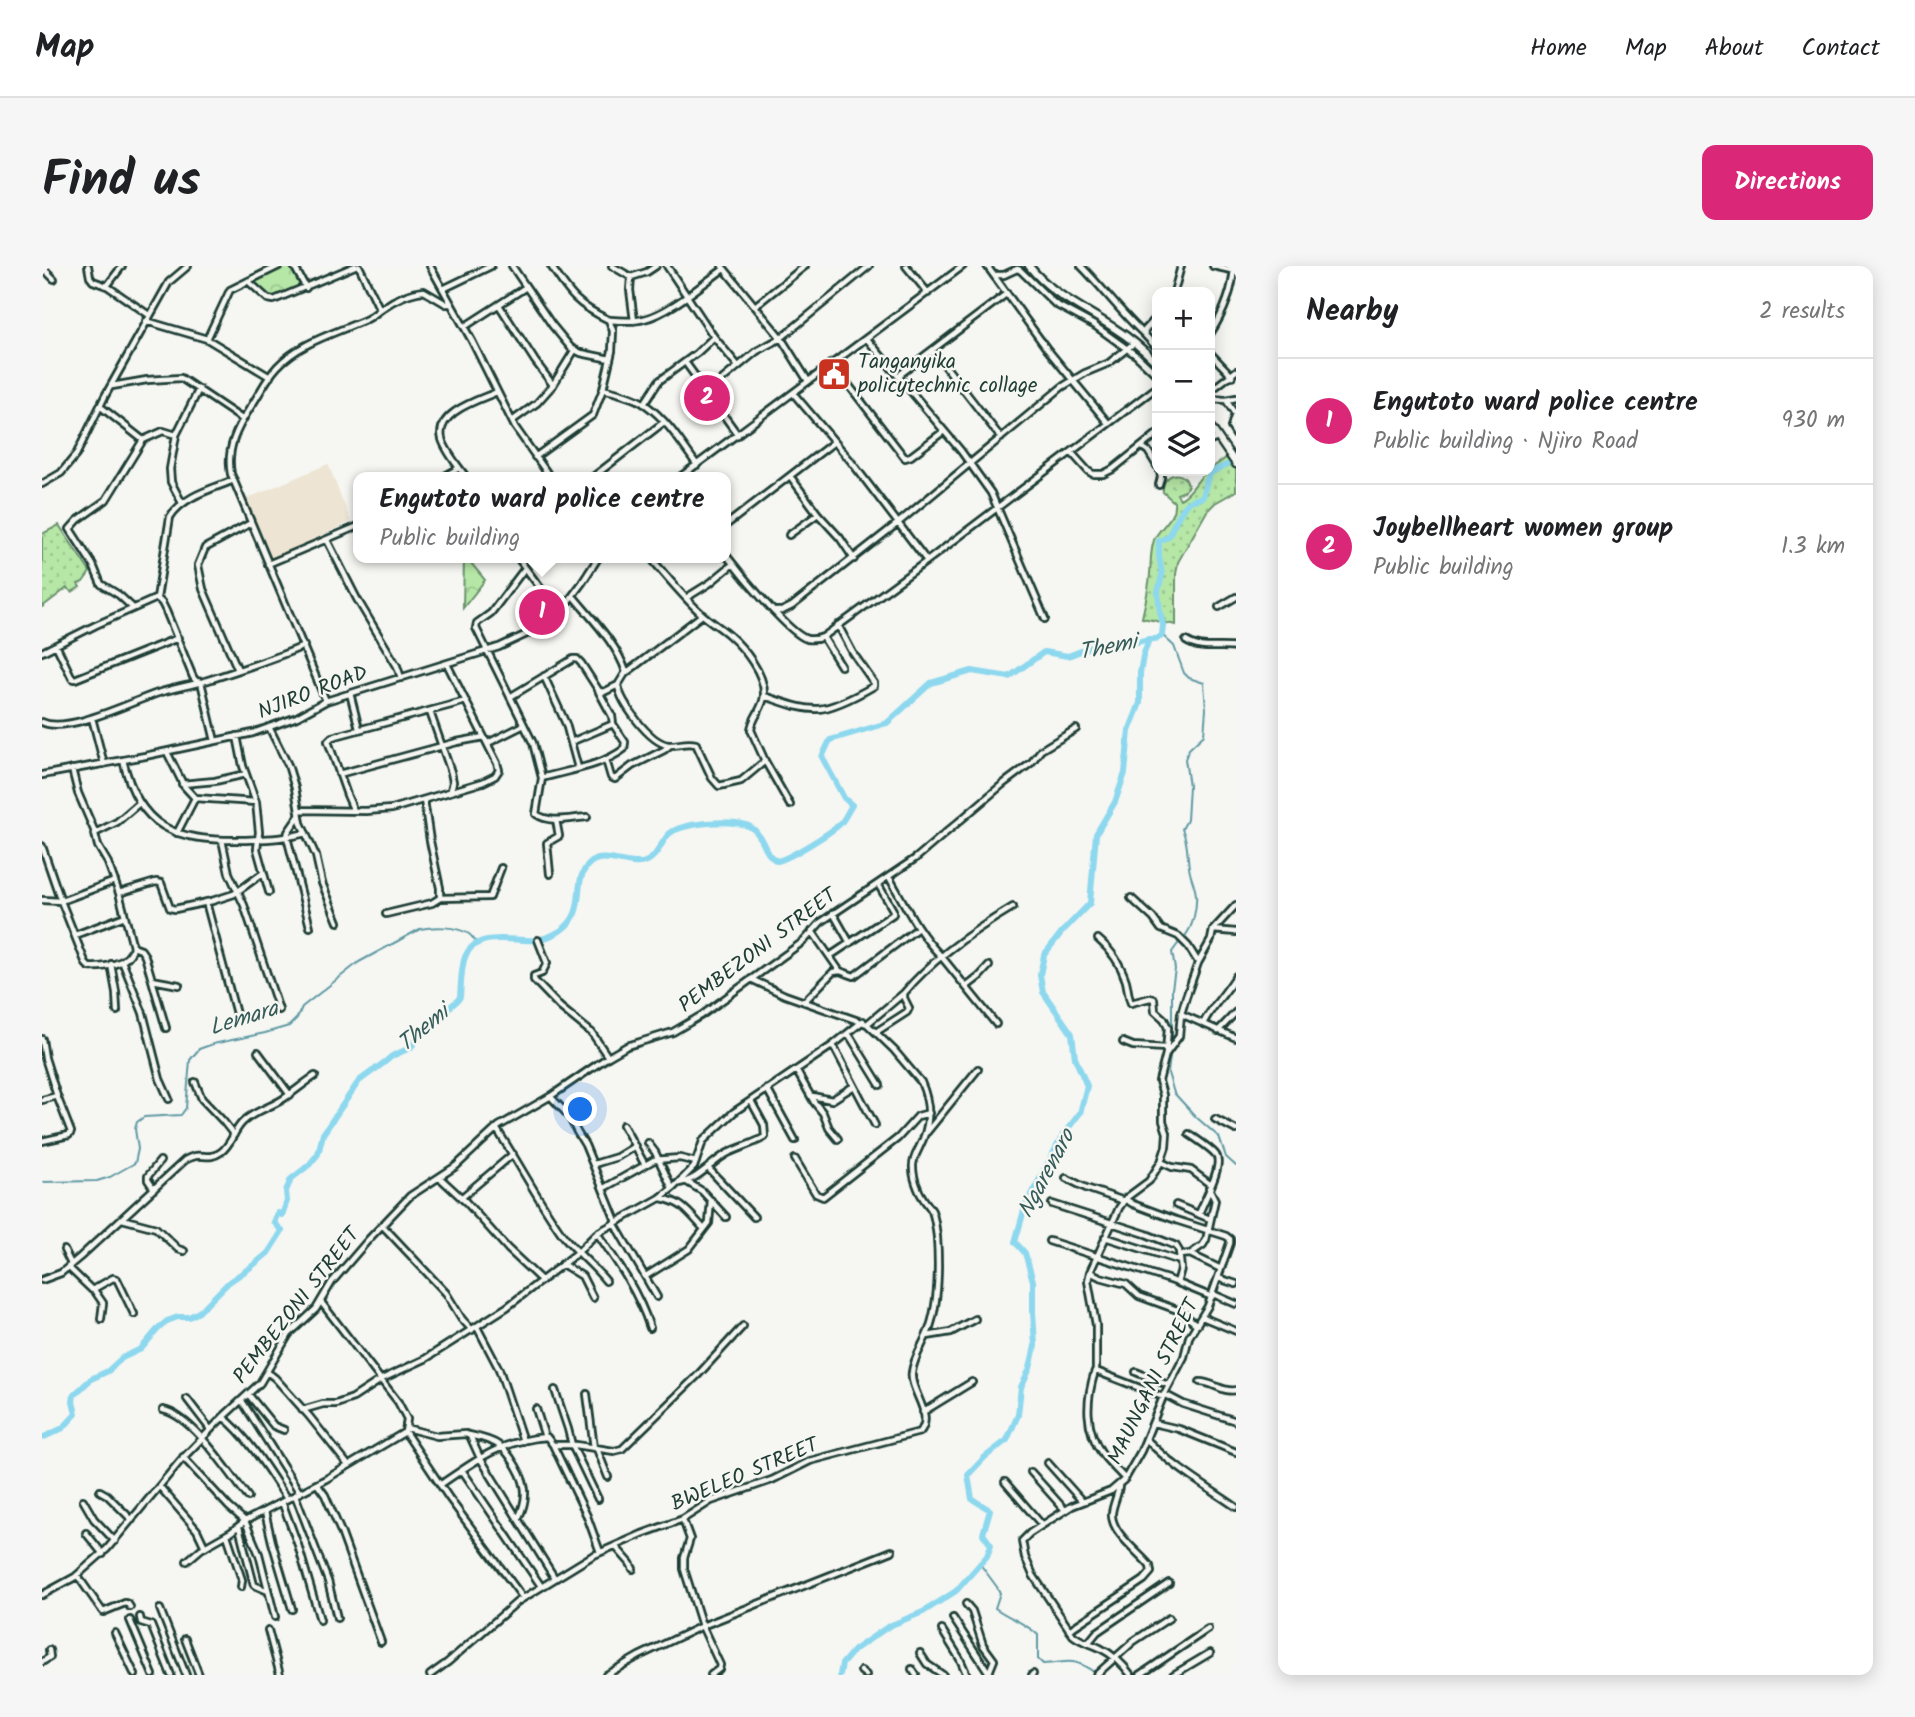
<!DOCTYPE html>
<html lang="en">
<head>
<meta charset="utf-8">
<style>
	:root { --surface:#fff; --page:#f6f6f6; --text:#202124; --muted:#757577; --line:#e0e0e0; --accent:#db2777 }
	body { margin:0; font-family:Kalam,sans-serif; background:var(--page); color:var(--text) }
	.controls { position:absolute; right:21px; top:21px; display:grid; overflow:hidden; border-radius:14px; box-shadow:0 4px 18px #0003 }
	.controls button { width:63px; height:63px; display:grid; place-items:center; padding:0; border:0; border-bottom:2px solid var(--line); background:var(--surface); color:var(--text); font:35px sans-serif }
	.you { position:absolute; left:539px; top:844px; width:24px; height:24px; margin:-18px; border:5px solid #fff; border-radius:50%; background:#1a73e8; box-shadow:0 0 0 10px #1a73e833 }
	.badge { display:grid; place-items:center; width:46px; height:46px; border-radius:50%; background:var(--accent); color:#fff; font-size:23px; font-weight:700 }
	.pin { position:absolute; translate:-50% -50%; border:4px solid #fff; box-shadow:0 2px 7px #0006 }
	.popup { position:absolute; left:311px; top:206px; width:378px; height:91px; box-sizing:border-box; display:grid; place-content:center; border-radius:14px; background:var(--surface); filter:drop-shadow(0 2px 5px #0005); font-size:23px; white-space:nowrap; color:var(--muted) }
	.popup b { font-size:26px; color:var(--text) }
	.popup::after { content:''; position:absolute; left:50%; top:100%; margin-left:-14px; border:14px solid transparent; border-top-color:var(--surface) }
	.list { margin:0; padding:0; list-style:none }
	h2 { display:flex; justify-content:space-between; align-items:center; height:91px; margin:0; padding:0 28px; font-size:30px }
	h2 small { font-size:23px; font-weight:400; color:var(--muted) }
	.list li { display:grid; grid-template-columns:46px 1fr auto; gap:21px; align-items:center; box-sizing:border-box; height:126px; padding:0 28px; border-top:2px solid var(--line) }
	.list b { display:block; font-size:26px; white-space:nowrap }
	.list p { margin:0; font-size:23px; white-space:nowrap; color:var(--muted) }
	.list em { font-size:23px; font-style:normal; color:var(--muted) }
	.icon { flex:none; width:38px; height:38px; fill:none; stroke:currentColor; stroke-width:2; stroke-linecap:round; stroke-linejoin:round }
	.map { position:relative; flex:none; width:1194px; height:1409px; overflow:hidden; border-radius:14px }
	header { display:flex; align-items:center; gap:42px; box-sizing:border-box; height:98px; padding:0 35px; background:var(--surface); border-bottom:2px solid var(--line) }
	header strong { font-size:33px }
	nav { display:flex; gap:38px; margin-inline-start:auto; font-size:24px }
	.intro { display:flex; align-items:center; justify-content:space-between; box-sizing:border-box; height:168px; padding:0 42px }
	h1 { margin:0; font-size:49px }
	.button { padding:18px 32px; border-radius:14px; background:var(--accent); color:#fff; font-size:24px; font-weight:700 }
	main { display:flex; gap:42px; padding:0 42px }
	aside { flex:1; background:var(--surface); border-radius:14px; box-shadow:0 4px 18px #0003 }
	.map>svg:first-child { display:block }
	.built { fill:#ede4d3 }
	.grass { fill:url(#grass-dots); stroke:#6a926d; stroke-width:2 }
	.park { fill:url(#park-crowns); stroke:#6a926d; stroke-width:2 }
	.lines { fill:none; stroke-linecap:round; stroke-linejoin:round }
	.stream { stroke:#619aa4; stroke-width:2 }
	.river { stroke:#8dd8ee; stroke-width:6 }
	.minor-casing { stroke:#1f3d34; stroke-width:10 }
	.major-casing { stroke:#1f3d34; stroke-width:11 }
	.minor { stroke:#f6f6f2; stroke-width:4.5 }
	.major { stroke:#f6f6f2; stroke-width:6 }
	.labels { text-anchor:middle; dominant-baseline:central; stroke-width:5; stroke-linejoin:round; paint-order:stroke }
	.poi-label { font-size:21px; fill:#1f3d34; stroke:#f6f6f2; text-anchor:start }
	.street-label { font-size:21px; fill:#1f3d34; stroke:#f6f6f2 }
	.water-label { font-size:23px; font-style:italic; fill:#355c59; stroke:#f6f6f2 }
</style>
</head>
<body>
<header>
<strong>Map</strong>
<nav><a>Home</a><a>Map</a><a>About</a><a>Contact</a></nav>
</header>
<div class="intro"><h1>Find us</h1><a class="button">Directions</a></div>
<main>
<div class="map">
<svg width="1194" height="1409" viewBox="0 0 1194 1409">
	<defs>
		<pattern id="grass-dots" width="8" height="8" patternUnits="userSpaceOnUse" patternTransform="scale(1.75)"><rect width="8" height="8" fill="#b6e7a6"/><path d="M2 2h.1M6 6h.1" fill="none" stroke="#9cc790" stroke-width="1.8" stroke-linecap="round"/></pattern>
		<pattern id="park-crowns" width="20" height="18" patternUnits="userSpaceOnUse" patternTransform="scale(1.75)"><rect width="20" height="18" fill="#b6e7a6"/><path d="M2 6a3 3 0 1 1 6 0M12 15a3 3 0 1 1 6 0" fill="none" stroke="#9cc790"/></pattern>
	</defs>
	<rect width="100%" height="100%" fill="#f6f6f2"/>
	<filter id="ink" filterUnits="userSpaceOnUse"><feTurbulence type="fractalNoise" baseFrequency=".0143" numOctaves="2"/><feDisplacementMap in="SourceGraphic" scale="14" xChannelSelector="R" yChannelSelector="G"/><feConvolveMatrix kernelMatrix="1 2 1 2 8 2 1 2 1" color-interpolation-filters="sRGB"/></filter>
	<g filter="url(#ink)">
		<path class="built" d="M286 198 309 256 230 292 204 233Z"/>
		<path class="grass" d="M1194 184V225L1173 237 1165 245 1136 296 1134 308V359L1100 352C1103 337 1107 323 1108 308 1109 296 1108 286 1112 274 1117 261 1134 253 1132 236L1121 226C1119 208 1141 201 1146 219L1143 225 1135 228 1138 233C1150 227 1153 216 1162 208 1171 200 1184 193 1194 184Z
			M17 259 48 306 41 316 36 318 38 321 30 326 25 322 0 341V268Z"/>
		<path class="park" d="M240 0H250L263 21 230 34 208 15Z
			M422 292H425L443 314 421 342Z"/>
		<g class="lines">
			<path class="stream" d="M1120 369 1132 380 1142 407 1147 412 1162 417 1164 443 1162 469 1147 483 1143 493 1147 520 1145 554 1140 563C1146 575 1145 588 1147 601 1148 611 1153 619 1154 629 1155 642 1151 662 1142 671
				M1130 778V723L1133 703 1130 686 1138 675
				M1129 783 1126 807 1132 827 1154 851 1177 871 1184 891 1194 900
				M0 916 55 915 68 911 93 897 96 883 93 863 95 856 102 851 139 849 144 842 148 794 157 783 171 778 223 767 247 760 255 752 260 741 317 696 378 663C392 660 414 660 427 668 430 670 432 674 435 677
				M938 1298 955 1321 958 1327 953 1342C967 1352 985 1358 996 1369V1393L1001 1398C1027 1397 1029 1390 1052 1406"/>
			<path class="river" d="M1188 196 1194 190
				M0 1172 21 1162 34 1148 31 1136 32 1129 49 1113 66 1105 80 1092 99 1083 115 1064 125 1055 136 1051H147L157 1046 187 1016 209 1001 226 987 240 965 232 956 236 947 240 949 245 935 244 925 249 913 267 899 276 888 281 868 317 815 343 796 350 790 368 782 389 757 415 735 418 731C419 719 419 706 422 694 431 663 470 676 493 674 502 673 510 670 518 665 547 646 529 617 546 599 560 583 586 602 603 596 616 591 618 577 627 568 640 556 696 552 710 562 722 570 721 588 735 595 747 593 788 567 798 558 803 553 806 545 810 539L802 532 780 491 788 474 845 457 889 417 930 405 967 411 1002 386 1026 390 1052 380 1075 381 1107 373H1115L1120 369 1121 359 1118 346 1116 326 1120 309 1117 290V275L1126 271C1130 263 1141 238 1149 235 1153 233 1157 233 1161 231 1167 209 1162 208 1185 199
				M798 1409 800 1398 812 1384 847 1360 881 1346 914 1325 945 1290 949 1279 941 1268 948 1244 930 1233 926 1209 943 1191 965 1174 976 1149 979 1121 988 1102 993 1080 991 1046V1015L983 987 973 976 983 941 1021 869 1038 847 1045 820 1033 792 1030 768 1001 726 998 709 1002 689 1019 667 1048 637 1054 568 1073 536 1083 507 1087 465 1098 437V407L1101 390 1107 373"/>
			<g class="minor-casing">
				<path id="minor" d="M46 0 48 11 51 15 65 20 107 49
					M252 0 264 22
					M317 0 338 44
					M388 0 430 75 473 161 508 211
					M470 0 510 59 529 82 539 87 568 93
					M570 0 589 11 605 6 614 0
					M625 0 672 71 696 100
					M680 0 739 72 766 115
					M864 0 886 27
					M945 0 1005 83 1066 157
					M1039 0C1061 22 1079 47 1102 68
					M1171 0 1194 5
					M0 1 12 13
					M952 9H962L975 3 978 4 1013 38 1052 59 1095 90 1115 109
					M589 11 588 24 592 55
					M206 15 226 33 232 34 313 0
					M65 20 80 0
					M401 23 449 0
					M1132 26 1139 0
					M457 39 493 95 511 119
					M713 40 763 0
					M1115 51 1103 64 1102 68 1115 82
					M568 54C579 55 591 56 602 53 628 47 660 18 682 3
					M104 55 165 73 228 111
					M422 61 484 21
					M1168 68C1181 48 1191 24 1192 0
					M165 73 188 24 237 0
					M825 73 919 185 949 227 1003 353
					M889 87 894 88 959 172
					M1168 87 1190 110
					M643 96 696 169
					M788 98 799 109 863 192 869 190 902 165
					M856 110 964 28
					M70 120 105 114 139 112 200 153
					M561 123C575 127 592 130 604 139 625 154 640 178 655 199
					M1168 125 1194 105
					M665 126 715 85 739 72 827 0
					M751 127 808 194 885 295
					M1168 133 1184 134 1194 132
					M1184 134 1193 148 1189 161 1194 169
					M602 138 617 115 655 87 672 71
					M59 141 101 174 121 165 134 169
					M470 155 495 137 511 119 532 85
					M1168 175 1176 172
					M1100 181 1106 185 1115 200
					M1029 186 1046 205 1051 208H1061L1071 203 1115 168
					M493 191 551 149 561 123 570 85 571 65 567 54C535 39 528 29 509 0
					M748 210 776 248 798 272 812 293
					M401 211 417 202
					M424 211C416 200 404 186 400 173 393 146 437 134 455 126
					M551 211 622 156
					M638 211 921 0
					M0 218 19 207 34 189 63 130 127 16 146 0
					M1117 219 1119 211 1118 205
					M140 237 129 216 128 203 134 169 157 123
					M684 259 792 176
					M747 269 776 248
					M285 274 315 333 355 400 359 412
					M684 289C697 306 747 368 765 373 771 374 776 373 781 371L885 295 1115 121
					M476 292 502 327 512 350
					M609 292C625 311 642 332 661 349 669 356 679 362 687 369 702 382 723 408 722 429 722 442 710 451 709 464L723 495 748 539
					M226 298 316 260
					M483 302 449 347 435 357 434 362 491 477 500 512 494 548C508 558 529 552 545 551
					M531 330C550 353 575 378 584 406L576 419C578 436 607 476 626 479 636 480 644 475 654 478L670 512 677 520 699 515 723 495
					M115 332 120 337 124 345 151 411 154 415 159 416 173 475
					M644 332 668 317 691 298
					M1177 341 1194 331
					M91 342 77 329 59 318 51 299 28 263 36 254 64 234 101 174
					M734 345H740L750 340 856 257 1020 121 1043 107 1067 97 1092 77
					M781 371 799 400
					M1144 375C1159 385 1177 379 1194 382
					M14 379 30 412 33 413 136 372
					M0 386 54 359 115 332 128 251C141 230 170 223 192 214
					M196 404 161 323 156 299 163 282 209 257
					M584 407 660 349
					M502 410 524 458 536 502
					M308 427 317 463
					M722 430C739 435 759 444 776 443 792 442 818 428 832 420V417L811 387 796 359
					M468 431 531 393H535L539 397 557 425 562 426 576 419
					M284 435 189 208C184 183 195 162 208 142 217 129 224 113 235 101 258 76 294 67 325 53 331 50 336 45 342 41 353 33 369 26 382 25L404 38H409
					M388 446 409 506 411 516 409 524
					M50 452 62 498
					M0 456C25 468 87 437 113 428 128 423 145 420 160 416 195 405 229 394 262 380
					M227 461 246 499 253 522 259 557 274 590 280 617 296 656
					M195 470 201 500 214 536 217 566 215 583 227 626
					M529 476 571 458 570 450 557 426
					M446 477 482 459
					M125 486 142 520 153 532 135 567
					M81 494C97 563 133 575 200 574 222 573 242 573 264 567
					M564 494 569 511 573 513 590 500 622 484 627 480
					M297 508 415 476 442 471
					M0 509 103 490 211 467 255 451 284 435 457 381 487 367 522 341 540 317 556 292
					M500 512C527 504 560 500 582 483L583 476 571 458
					M140 518 173 515 204 508
					M153 532 214 536
					M257 544 324 545 350 543 441 516 453 510 457 504 455 497 405 398
					M312 545 305 529 286 475 290 471 424 435
					M257 550 246 566 245 571 268 661
					M53 567 75 556 96 538
					M180 574 187 607 202 639 237 744
					M0 580 19 635 44 698 47 701C62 702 88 698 91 681L77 627 66 597 56 580 52 564 36 527 30 503
					M508 608 505 577 517 570 514 554
					M847 611C863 639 876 667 899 690L954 758
					M77 627 114 616 119 617 128 642 133 643 170 635 192 628 221 607
					M398 632 448 631 459 602
					M1089 632 1111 652 1119 663 1136 670 1146 680 1156 696
					M0 634 19 635 73 615
					M164 636 194 748
					M791 647 808 677
					M344 648 390 637 398 632V622L388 575 382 534
					M1171 664 1194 666
					M770 665 797 704
					M33 669 83 650
					M1056 673C1069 684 1079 699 1084 715 1086 723 1086 730 1089 737L1108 732 1112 733 1113 745 1122 753 1126 762 1124 786
					M496 674 505 697 500 707 492 710V714L518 741 550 767 566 791
					M91 681 99 684 103 690 124 762
					M788 690 851 648V644L836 618
					M80 695 101 747 118 813 127 833
					M69 698 74 726 75 745
					M110 714 137 719
					M924 721 937 711 947 700
					M762 736 791 706 798 705 812 710 876 662
					M1139 748 1194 772
					M825 758 862 727
					M1161 758C1169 741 1184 727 1194 710
					M1176 765 1194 746
					M834 766 865 746 867 742 862 732V727C890 693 934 663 971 641
					M806 767 838 819
					M0 773 3 792 15 830 29 866 27 869 0 875
					M1081 776 1091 780 1124 782
					M791 779 833 859
					M216 786 248 829
					M754 804 772 836 781 847 787 862 796 873
					M153 816 160 833 181 855 192 869
					M725 823 753 874
					M770 830 790 834 812 820
					M509 831 527 850 535 866 543 879 574 955
					M0 834 15 830
					M1173 853 1194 864
					M581 859 603 899
					M454 862C477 897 496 934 520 968 533 985 550 998 564 1015
					M885 866 936 803
					M1147 868C1153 872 1171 884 1174 889 1182 900 1161 936 1157 948
					M606 877 613 886 630 922
					M753 893 774 928 781 931 856 872 876 850 887 847
					M1119 896 1130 901 1149 904 1169 919
					M552 898 575 891 593 880
					M666 902 712 951
					M397 911 424 936 466 983 499 1014
					M1024 912 1044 922 1082 935
					M645 916 660 925 684 951
					M637 917C657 914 669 896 686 887 698 881 711 878 723 871L722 859 709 835
					M562 922 612 894 638 892 654 896
					M112 923 106 914V910L118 895
					M419 932 471 888
					M619 932C641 936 647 947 662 963
					M1083 933 1091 938 1134 954 1184 970 1188 973V977L1166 1040 1147 1071 1142 1091 1121 1131 1099 1185 1083 1213 1069 1225 1030 1240 988 1267 980 1275 983 1291 991 1309 1031 1369C1039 1376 1048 1377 1058 1382 1070 1388 1081 1398 1089 1409
					M1010 938 1104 968 1134 980 1137 985 1139 1003 1135 1017
					M1134 939 1168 953
					M80 953 114 962 136 983 142 985
					M572 957 615 1031
					M340 959 404 1027 420 1053 430 1064
					M555 967C576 997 597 1027 608 1062
					M1063 971 1138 995
					M1007 975 1131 1015 1170 1031
					M22 984 29 998
					M1148 988 1161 979 1164 974 1173 934 1167 922
					M1138 989 1148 988 1179 1003
					M520 998 540 1010 551 1032
					M26 1001 50 1024 71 1012 75 1013 92 1048
					M1048 1006 1058 1011 1084 1018 1097 1030 1138 1045 1155 1059
					M604 1010 647 983 667 957 669 934
					M1176 1012 1194 1018
					M0 1014 19 1007 38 991 143 894C159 884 165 896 179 886 190 878 192 863 202 855 213 845 229 841 241 833 252 826 262 817 273 810
					M52 1024 61 1037 59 1053
					M1171 1028 1194 1038
					M279 1036 356 1136 365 1153 363 1166 407 1232 481 1332
					M1160 1051 1194 1065
					M435 1061 457 1103 481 1175
					M885 1070 909 1066 933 1053
					M1053 1105C1044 1134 1042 1163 1061 1189 1067 1197 1076 1205 1083 1213
					M225 1106 233 1112 267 1150 306 1199
					M1094 1106 1126 1119
					M1158 1116C1171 1116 1181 1127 1194 1124
					M513 1124 526 1163 530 1179 556 1233
					M206 1128 232 1160 242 1164
					M545 1128 552 1182
					M1122 1128 1141 1138 1194 1155
					M1121 1131 1054 1105V1059L1046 1015 1048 1006 1077 942 1084 932 1107 915 1119 896 1124 881 1125 867 1121 855V829L1117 815 1124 788 1137 770 1139 748 1144 731 1156 697 1169 674 1171 664 1194 639
					M145 1133 168 1163
					M200 1135 258 1227
					M494 1143 503 1171
					M121 1144C151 1150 187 1207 206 1231
					M260 1144 281 1138H294L311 1132 340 1113 383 1093 465 1041 535 987 555 967 618 932 632 921 652 901 661 875 692 846 791 779 821 755
					M881 1146 930 1116
					M181 1151C205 1169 228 1207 245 1233
					M1111 1157 1137 1163 1194 1186
					M364 1162 395 1170 424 1168 428 1170 438 1192 512 1311
					M427 1169C437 1171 450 1174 458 1180 462 1182 466 1188 469 1192 484 1214 488 1229 476 1253
					M1104 1173C1131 1201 1162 1219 1194 1241
					M511 1179H534L572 1185 580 1183 655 1110 701 1060
					M555 1183 566 1211
					M141 1191 187 1241 203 1255 217 1288 233 1351
					M1006 1197 1040 1235
					M420 1204 499 1320
					M989 1206 1023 1244
					M963 1216 1000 1259
					M275 1218 283 1229 299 1266 339 1376
					M398 1219C434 1194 460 1174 505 1171L511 1179 545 1250 558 1286
					M118 1221 155 1264 163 1281
					M58 1225 65 1229 90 1254
					M253 1229 286 1315 295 1352
					M41 1234 52 1253 73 1275
					M240 1236 256 1279 278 1354
					M223 1246 230 1276 250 1343
					M197 1261 212 1319 226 1325
					M44 1267 61 1288
					M185 1269 200 1314 199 1321
					M573 1280 588 1297 591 1303
					M145 1295 159 1283 189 1266 203 1255 284 1213 363 1166
					M35 1309 61 1346 83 1337 86 1338 88 1341
					M0 1329 33 1311 65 1283 139 1194 181 1151 218 1117 247 1068 274 1043 290 1016 327 973 368 930 414 900 457 860 509 830 566 791 585 780 631 766 660 749 762 675 779 656 874 592 961 518 989 497 999 484 1034 463
					M924 1338 930 1345 941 1379 952 1394 946 1409
					M118 1343 144 1409
					M98 1351 99 1356 109 1359 129 1409
					M911 1352 947 1407
					M88 1354 111 1409
					M226 1364 238 1409
					M900 1364 918 1393 925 1409
					M1027 1364 1102 1314 1109 1306 1108 1300C1097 1286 1068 1266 1070 1247 1071 1238 1076 1229 1077 1220
					M73 1367 93 1409
					M143 1373 157 1409
					M1046 1377 1055 1366 1127 1317
					M878 1387 885 1398 901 1409
					M0 1396 8 1391 7 1384
					M870 1403 874 1409
					M819 1405 824 1409
					M388 1409 406 1396 475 1336 550 1290 600 1268 641 1253 669 1235 730 1214 768 1195 878 1166C893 1148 867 1125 870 1106 872 1090 883 1076 888 1061 897 1033 897 1001 895 971 894 963 893 953 890 945 887 940 884 937 881 932 876 925 871 911 871 902 870 895 874 888 877 882 889 859 889 839 879 816L852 784 825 758 743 729 709 713
					M564 1409 597 1390 660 1360 642 1303V1292L648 1273 641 1254
					M669 1409 677 1403 678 1399 660 1360 850 1285
					M990 1409 991 1408
					M1054 1409 1092 1375 1127 1352
					M1098 1409 1166 1363
					M1131 1409 1168 1387"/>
			</g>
			<g class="major-casing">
				<path id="major" d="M987 0C1010 29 1042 42 1072 62 1088 72 1102 84 1115 97
					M1168 160 1194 198"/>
			</g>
			<use href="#minor" class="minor"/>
			<use href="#major" class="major"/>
		</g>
	</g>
	<defs>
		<g id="civic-square" transform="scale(1.75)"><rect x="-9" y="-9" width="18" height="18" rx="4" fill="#c8321e" stroke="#f6f6f2"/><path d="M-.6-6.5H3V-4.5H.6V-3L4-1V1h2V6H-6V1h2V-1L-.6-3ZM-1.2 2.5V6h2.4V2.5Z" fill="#fff"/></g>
	</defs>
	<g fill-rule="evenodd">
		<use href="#civic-square" x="792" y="108"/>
	</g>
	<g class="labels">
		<g class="poi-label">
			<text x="816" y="96">Tanganyika<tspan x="816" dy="24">policytechnic collage</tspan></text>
		</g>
		<g class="street-label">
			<text transform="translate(271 427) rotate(-21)">NJIRO ROAD</text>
			<text transform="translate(716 685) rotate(-37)">PEMBEZONI STREET</text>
			<text transform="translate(255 1040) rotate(-52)">PEMBEZONI STREET</text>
			<text transform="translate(1112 1116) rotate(-64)">MAUNGANI STREET</text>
			<text transform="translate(703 1209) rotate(-23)">BWELEO STREET</text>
		</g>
		<g class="water-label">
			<text transform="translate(1066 382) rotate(-11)">Themi</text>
			<text transform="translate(202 753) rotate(-17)">Lemara</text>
			<text transform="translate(382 763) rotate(-40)">Themi</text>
			<text transform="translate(1005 908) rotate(-62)">Ngarenaro</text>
		</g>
	</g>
</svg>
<div class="controls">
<button>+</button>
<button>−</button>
<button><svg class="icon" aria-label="layers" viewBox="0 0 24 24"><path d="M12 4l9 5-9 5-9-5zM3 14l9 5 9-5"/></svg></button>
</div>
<div class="you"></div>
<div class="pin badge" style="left:500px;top:346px">1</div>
<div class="popup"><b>Engutoto ward police centre</b>Public building</div>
<div class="pin badge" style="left:665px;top:132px">2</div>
</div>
<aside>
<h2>Nearby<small>2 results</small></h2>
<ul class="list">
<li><span class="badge">1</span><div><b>Engutoto ward police centre</b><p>Public building · Njiro Road</p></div><em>930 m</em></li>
<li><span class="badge">2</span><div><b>Joybellheart women group</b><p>Public building</p></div><em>1.3 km</em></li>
</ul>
</aside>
</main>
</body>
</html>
